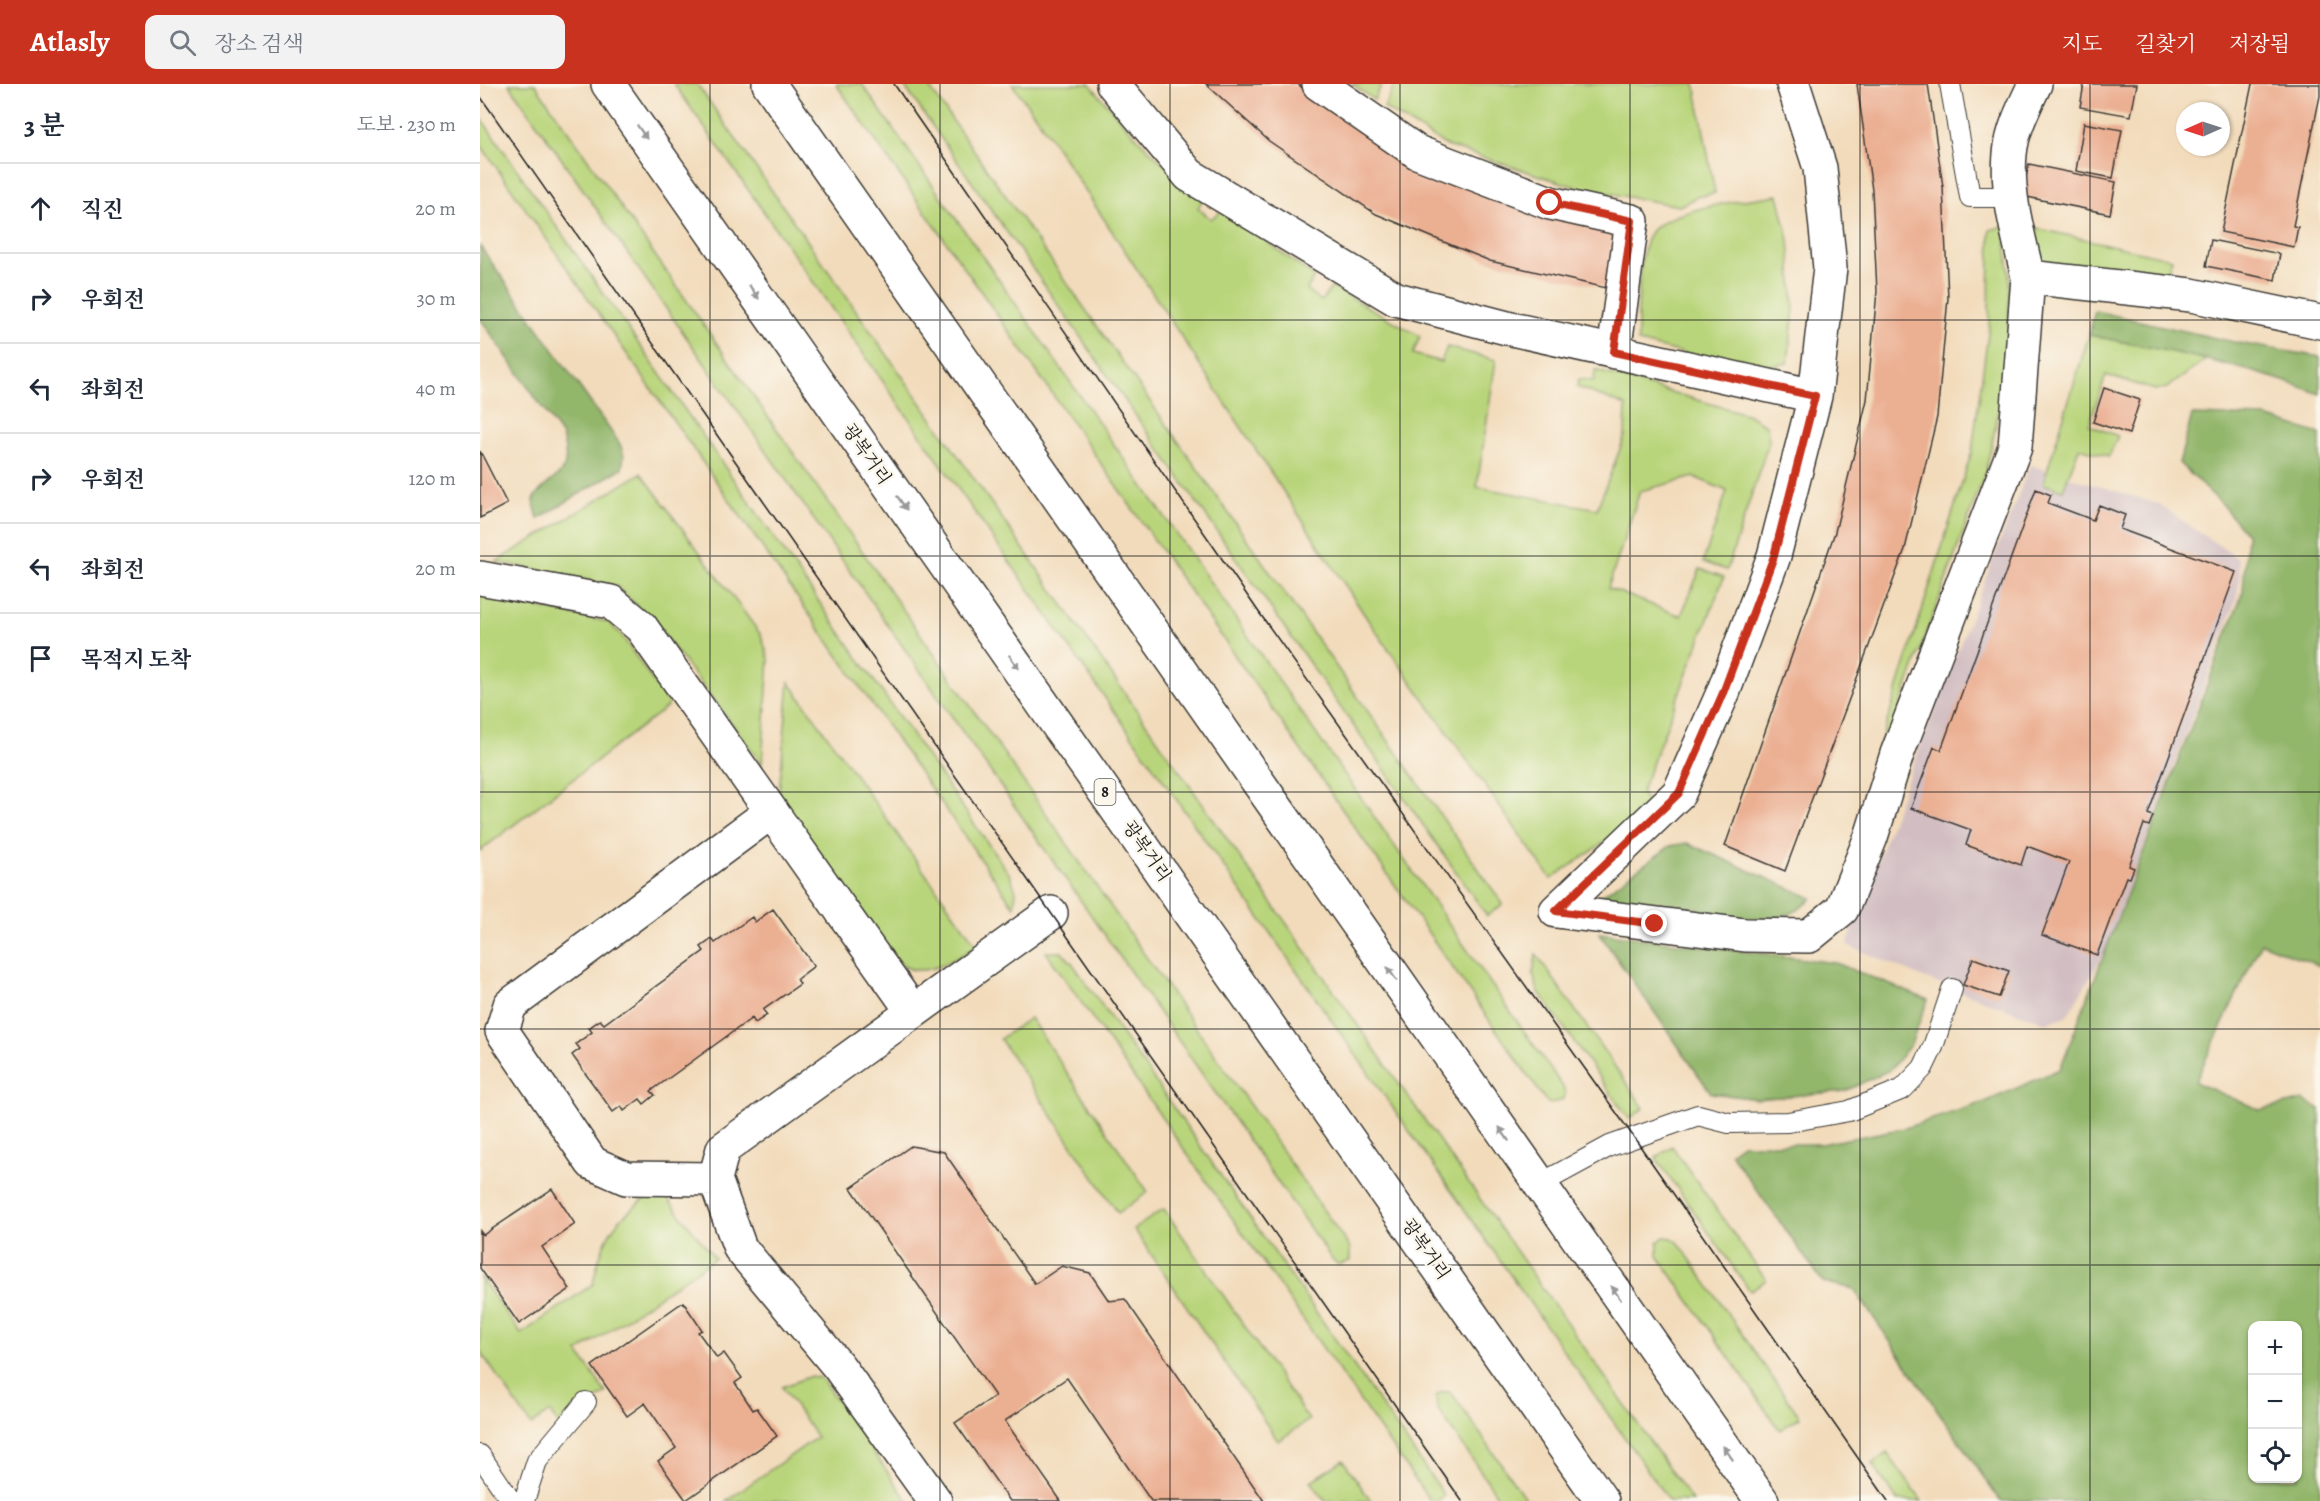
<!DOCTYPE html>
<html lang="ko">
<head>
<meta charset="utf-8">
<style>
	:root { --surface:#fff; --page:#f2f2f3; --text:#1f2937; --muted:#747a83; --line:#e0e1e3; --accent:#c8321e }
	body { margin:0; font-family:Alegreya,"Noto Serif KR",serif; background:var(--page); color:var(--text) }
	.controls { position:absolute; right:18px; bottom:18px; display:grid; overflow:hidden; border-radius:12px; box-shadow:0 2px 4px #0004 }
	.controls button { width:54px; height:54px; display:grid; place-items:center; padding:0; border:0; border-bottom:2px solid var(--line); background:var(--surface); color:var(--text); font:30px sans-serif }
	.compass { position:absolute; left:1696px; top:18px; width:54px; height:54px; border-radius:50%; background:var(--surface); box-shadow:0 2px 4px #0004; rotate:267deg }
	.stop { position:absolute; width:18px; height:18px; margin:-14px; border:4px solid #c8321e; border-radius:50%; background:#fff }
	.stop.end { background:#c8321e; border-color:#fff; box-shadow:0 2px 6px #0008 }
	.list { margin:0; padding:0; list-style:none }
	h2 { display:flex; justify-content:space-between; align-items:center; height:78px; margin:0; padding:0 24px; font-size:26px }
	h2 small { font-size:20px; font-weight:400; color:var(--muted) }
	.list li { display:grid; grid-template-columns:39px 1fr auto; gap:18px; align-items:center; box-sizing:border-box; height:90px; padding:0 24px; border-top:2px solid var(--line) }
	.list b { display:block; font-size:22px; white-space:nowrap }
	.list em { font-size:20px; font-style:normal; color:var(--muted) }
	.icon { flex:none; width:33px; height:33px; fill:none; stroke:currentColor; stroke-width:2; stroke-linecap:round; stroke-linejoin:round }
	.map { position:relative; flex:none; width:1840px; height:1417px; overflow:hidden }
	header { display:flex; align-items:center; gap:36px; box-sizing:border-box; height:84px; padding:0 30px; background:var(--accent); color:#fff }
	header strong { font-size:28px }
	nav { display:flex; gap:33px; margin-inline-start:auto; font-size:21px }
	.search { width:420px; height:54px; background:var(--page); display:flex; align-items:center; gap:15px; box-sizing:border-box; padding:0 21px; border-radius:12px; color:var(--muted); font-size:22px }
	main { display:flex }
	aside { flex:1; background:var(--surface) }
	.map>svg:first-child { display:block }
	.industrial { fill:#d2bec2 }
	.green { fill:#b9d57b; stroke:#6a784c; stroke-width:1.5 }
	.forest { fill:#92b66b; stroke:#576944; stroke-width:1.5; fill-rule:evenodd }
	.building { fill:#ebaf92 }
	.lines { fill:none; stroke-linecap:round; stroke-linejoin:round }
	.service-casing { stroke:#3c3934; stroke-width:22 }
	.minor-casing { stroke:#3c3934; stroke-width:36 }
	.trunk-casing { stroke:#3c3934; stroke-width:36 }
	.service { stroke:#fff; stroke-width:20 }
	.minor { stroke:#fff; stroke-width:33 }
	.trunk { stroke:#fff; stroke-width:33 }
	.tram { stroke:#1c1c1c; stroke-width:1.5 }
	.oneway { fill:#999 }
	.route { stroke:#c8321e; stroke-width:8 }
	.grid { fill:none; stroke:#1c1c1c; stroke-width:1.5; stroke-opacity:0.55 }
	.labels { text-anchor:middle; dominant-baseline:central; stroke-width:5; stroke-linejoin:round; paint-order:stroke }
	.shield { fill:#fbf7ec; stroke:#5f5e5a; stroke-width:1.5 }
	.shield-label { font-size:16px; font-weight:bold; fill:#1c1c1c }
	.street-label { font-size:18px; fill:#1c1c1c; stroke:#fbf7ec }
</style>
</head>
<body>
<header>
<strong>Atlasly</strong>
<div class="search"><svg class="icon" aria-label="search" viewBox="0 0 24 24"><circle cx="10" cy="10" r="6"/><path d="M15 15l6 6"/></svg>장소 검색</div>
<nav><a>지도</a><a>길찾기</a><a>저장됨</a></nav>
</header>
<main>
<aside>
<h2>3 분<small>도보 · 230 m</small></h2>
<ul class="list">
<li><svg class="icon" aria-label="ahead" viewBox="0 0 24 24"><path d="M12 20V5M6 11l6-6 6 6"/></svg><div><b>직진</b></div><em>20 m</em></li>
<li><svg class="icon" aria-label="right" viewBox="0 0 24 24"><path d="M7 20v-9h11M14 6l5 5-5 5"/></svg><div><b>우회전</b></div><em>30 m</em></li>
<li><svg class="icon" aria-label="left" viewBox="0 0 24 24"><path d="M17 20v-9H6M10 6l-5 5 5 5"/></svg><div><b>좌회전</b></div><em>40 m</em></li>
<li><svg class="icon" aria-label="right" viewBox="0 0 24 24"><path d="M7 20v-9h11M14 6l5 5-5 5"/></svg><div><b>우회전</b></div><em>120 m</em></li>
<li><svg class="icon" aria-label="left" viewBox="0 0 24 24"><path d="M17 20v-9H6M10 6l-5 5 5 5"/></svg><div><b>좌회전</b></div><em>20 m</em></li>
<li><svg class="icon" aria-label="arrive" viewBox="0 0 24 24"><path d="M6 21V4h12l-3 4 3 4H6"/></svg><div><b>목적지 도착</b></div></li>
</ul>
</aside>
<div class="map">
<svg width="1840" height="1417" viewBox="0 0 1840 1417">
	<rect width="100%" height="100%" fill="#fbf7ec"/>
	<filter id="ink" filterUnits="userSpaceOnUse"><feTurbulence type="fractalNoise" baseFrequency=".0167" numOctaves="2"/><feDisplacementMap in="SourceGraphic" scale="12" xChannelSelector="R" yChannelSelector="G"/><feConvolveMatrix kernelMatrix="1 2 1 2 8 2 1 2 1" color-interpolation-filters="sRGB"/></filter>
	<filter id="wash" filterUnits="userSpaceOnUse"><feTurbulence type="fractalNoise" baseFrequency=".008" numOctaves="4" result="noise"/><feDisplacementMap in="SourceGraphic" scale="24" xChannelSelector="R" yChannelSelector="G"/><feGaussianBlur stdDeviation="1.35" result="paint"/><feColorMatrix in="noise" values="0 0 0 0 0 0 0 0 0 0 0 0 0 0 0 0 0 1.4 0 .05"/><feComposite in="paint" operator="in"/></filter>
	<g filter="url(#wash)">
		<rect width="100%" height="100%" fill="#f2dbbb"/>
		<path class="industrial" d="M1550 381 1678 420 1759 475 1760 488 1757 513 1623 871 1587 932 1566 939 1451 897 1367 861 1423 707Z"/>
		<path class="green" d="M29 0H55L870 1164V1177L858 1181 853 1177Z
			M194 0H217L1212 1417H1189Z
			M356 0H382L1083 1003 1085 1010 1082 1016 1070 1020 1065 1016Z
			M423 0H447L1023 820 1007 832Z
			M532 0H610C644 42 680 81 724 113L718 124 731 135 743 125 834 193 827 206 841 217 852 203 940 252 933 270 961 278 967 263 1016 276 997 403 1117 425 1145 352 1146 322 1097 303 1099 295 1114 297 1115 286 1269 331 1287 342 1289 357 1247 486 1223 478 1247 407 1214 393 1160 407 1128 504 1201 532 1220 485 1244 493 1161 709 1168 718 1148 742 1071 795 888 536 560 38Z
			M872 0H902L894 16Z
			M915 0H1215L1235 109 1217 113 1199 122 1099 104 967 62 904 24Z
			M3 37 530 791 536 807 534 823 0 60V39Z
			M1298 111 1309 156 1314 224 1308 279 1269 285 1158 258C1158 233 1157 168 1171 148 1187 125 1269 115 1298 111Z
			M1524 142C1537 222 1525 308 1506 386L1392 699 1391 689 1492 367 1509 242 1510 146Z
			M1551 143 1692 175 1687 190 1584 185 1561 179Z
			M1609 251 1727 275 1687 304 1675 306 1626 291 1609 341 1638 352 1629 372 1599 364 1583 406 1563 400Z
			M161 389 281 551 289 575 282 680 175 539 136 502 16 478Z
			M0 512 128 538 142 552 189 621 0 767Z
			M309 598 497 862C480 873 446 894 426 883 420 880 414 872 409 867L303 719 299 708Z
			M566 868H582L593 880 964 1411 956 1417H950Z
			M1056 870 1164 1024 1149 1035 1058 907 1053 890Z
			M550 934 668 1108 638 1129 520 955Z
			M1192 1062 1286 1196 1270 1207 1176 1074Z
			M180 1105 235 1174 98 1268 126 1309 79 1341 70 1328 51 1341 0 1267V1193L41 1250 113 1200C123 1149 136 1132 180 1105Z
			M684 1125 829 1336 798 1357 654 1145Z
			M1184 1153 1192 1154 1198 1158 1320 1333 1300 1346 1178 1172V1158Z
			M331 1292 341 1294 428 1417H246L337 1353 302 1303Z
			M962 1308H969L974 1312 1047 1417H1021L957 1324 956 1312Z
			M1407 1369 1442 1417H1418L1392 1380Z
			M863 1376 891 1417H845L831 1397Z"/>
		<path class="forest" d="M0 162 140 360 144 372 142 384 58 435 53 415C74 387 94 395 82 352L0 234Z
			M1615 227 1758 259 1840 273V310C1766 281 1687 267 1609 251Z
			M1712 331 1786 333 1840 350V882L1781 859 1715 998 1780 1026 1823 1016 1840 1025V1417H1520L1374 1205 1343 1198 1250 1069 1262 1060H1341L1425 1044 1505 1018 1580 985 1763 508 1767 451 1738 416 1699 379ZM1772 1242H1818V1394H1772Z
			M1207 759 1332 814C1295 853 1251 829 1206 823 1173 819 1138 822 1104 824L1190 762Z
			M1119 849 1356 879 1448 916 1431 960 1410 986 1365 1007 1277 1015 1231 1009Z"/>
		<g id="blocks">
			<path class="building" d="M726 0H818L832 13 1134 146 1126 204 1010 177 896 130 789 57Z
				M1377 0H1448L1463 103 1468 214 1457 333 1425 465 1305 787 1245 762 1355 448 1387 316 1397 207 1392 106Z
				M1604 0H1657L1651 32 1600 23Z
				M1772 0H1840V12L1813 142 1818 143 1814 163 1741 148Z
				M1604 39 1642 46 1633 94 1596 87Z
				M1549 80 1636 98 1630 130 1542 112Z
				M1731 156 1800 170 1795 196 1726 182Z
				M1624 304 1660 316 1649 350 1613 338Z
				M0 367 27 420 0 434Z
				M1556 405 1571 411 1568 419 1613 436 1619 421 1645 431 1640 445 1756 488 1668 730 1673 732 1669 742 1664 740 1649 782 1654 784 1650 794 1646 793 1617 871 1562 851 1589 778 1547 762 1541 781 1486 761 1491 746 1431 724 1454 663 1461 666Z
				M293 825 334 882 317 895 320 900 283 926 287 931 275 939 272 934 171 1007 175 1011 164 1020 160 1015 144 1027 141 1022 133 1028 92 971 100 965 96 960 112 948 109 944 120 936 124 940 224 867 221 863 232 855 235 859 272 833 275 838Z
				M1493 874 1529 887 1519 913 1483 901Z
				M431 1062 464 1068 555 1200 582 1182 610 1189 629 1217 645 1215 784 1417H671L587 1294 525 1337 581 1417H530L475 1339 515 1312 371 1104Z
				M72 1105 95 1140 62 1163 90 1205 39 1240 0 1184V1147L3 1151Z
				M203 1218 222 1246 218 1248 237 1274 244 1269 262 1294 255 1299 273 1326 277 1324 297 1352 206 1416 178 1377 196 1364 165 1319 147 1332 112 1282Z"/>
		</g>
	</g>
	<g filter="url(#ink)">
		<use href="#blocks" fill-opacity="0" stroke="#3c3934" stroke-width="1.5"/>
		<g class="lines">
			<g class="service-casing">
				<path id="service" d="M1470 0 1490 113H1532
					M1060 1100 1130 1062 1218 1031 1249 1039 1308 1038 1369 1027 1423 1005 1443 984 1453 963 1472 905
					M0 1371 31 1417
					M44 1417 57 1377 106 1318"/>
			</g>
			<g class="minor-casing">
				<path id="minor" d="M633 0 709 91 916 215 1027 244 1335 312
					M839 0 937 68 1070 119 1152 137 1134 268
					M1548 193C1539 153 1526 111 1530 70 1532 46 1545 21 1555 0
					M0 494 131 518 161 543 433 928 243 1065 235 1095 260 1164 359 1283 455 1417
					M1076 827 1265 851 1329 852 1362 825 1391 753 1417 670 1535 363 1548 193 1711 211 1840 238
					M1076 827 1199 709 1243 609 1294 472 1335 312 1350 184 1340 84 1313 0
					M433 928 571 829
					M235 1095 146 1094 112 1079 22 947 30 921 291 728"/>
			</g>
			<g class="trunk-casing">
				<path id="trunk" d="M128 0 1122 1417
					M289 0 1282 1417"/>
			</g>
			<use href="#service" class="service"/>
			<use href="#minor" class="minor"/>
			<use href="#trunk" class="trunk"/>
			<path class="tram" d="M414 0 778 527 1153 1052 1408 1417
				M0 12 982 1417"/>
		</g>
		<defs><path id="oneway-solid" d="M-6-.8H1V-3.2L6.5 0L1 3.2V.8H-6Z" transform="scale(1.5)"/></defs>
		<g class="oneway">
			<use href="#oneway-solid" transform="translate(162 48) rotate(55)"/>
			<use href="#oneway-solid" transform="translate(274 208) rotate(55)"/>
			<use href="#oneway-solid" transform="translate(422 419) rotate(55)"/>
			<use href="#oneway-solid" transform="translate(534 578) rotate(55)"/>
			<use href="#oneway-solid" transform="translate(912 890) rotate(-125)"/>
			<use href="#oneway-solid" transform="translate(1024 1050) rotate(-125)"/>
			<use href="#oneway-solid" transform="translate(1136 1209) rotate(-125)"/>
			<use href="#oneway-solid" transform="translate(1248 1369) rotate(-125)"/>
		</g>
	</g>
	<g class="lines" filter="url(#ink)">
		<path class="route" d="M1070 119 1152 137 1134 268 1335 312 1294 472 1243 609 1199 709 1076 827 1175 840"/>
	</g>
	<path class="grid" d="M230 0V1417M460 0V1417M690 0V1417M920 0V1417M1150 0V1417M1380 0V1417M1610 0V1417M0 236H1840M0 472H1840M0 708H1840M0 945H1840M0 1181H1840"/>
	<g class="labels">
		<rect class="shield" x="614.5" y="695" width="21" height="26" rx="4.5"/>
		<g class="shield-label">
			<text x="625" y="708">8</text>
		</g>
		<g class="street-label">
			<text transform="translate(387 370) rotate(55)">광복거리</text>
			<text transform="translate(667 767) rotate(55)">광복거리</text>
			<text transform="translate(946 1165) rotate(55)">광복거리</text>
		</g>
	</g>
</svg>
<div class="controls">
<button>+</button>
<button>−</button>
<button><svg class="icon" aria-label="locate" viewBox="0 0 24 24"><circle cx="12" cy="12" r="6"/><path d="M12 2v4M12 18v4M2 12h4M18 12h4"/></svg></button>
</div>
<svg class="compass" viewBox="-18 -18 36 36"><path d="M0-13l5 13h-10z" fill="#e53935"/><path d="M0 13l5-13h-10z" fill="#747a83"/></svg>
<div class="stop" style="left:1070px;top:119px"></div>
<div class="stop end" style="left:1175px;top:840px"></div>
</div>
</main>
</body>
</html>
